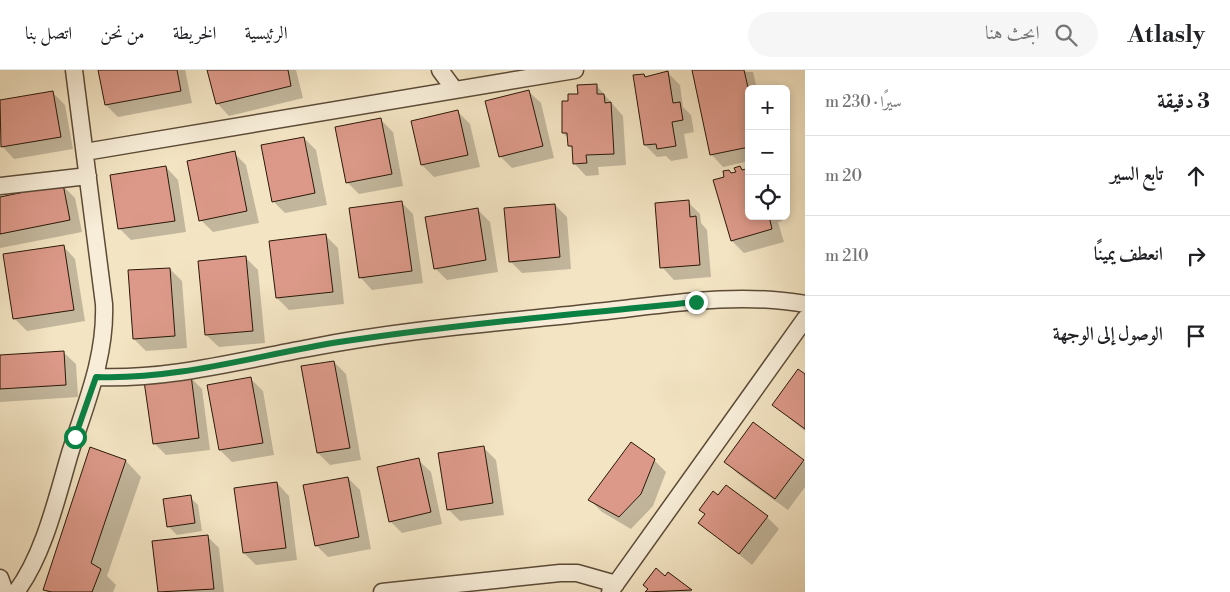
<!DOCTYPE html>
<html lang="ar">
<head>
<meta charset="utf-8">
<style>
	:root { --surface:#fff; --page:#f6f6f6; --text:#202124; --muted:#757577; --line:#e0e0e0 }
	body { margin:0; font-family:"Libre Bodoni",Amiri,serif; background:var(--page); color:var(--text); direction:rtl }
	.controls { position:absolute; right:15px; top:15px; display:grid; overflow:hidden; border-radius:8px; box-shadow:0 2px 8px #0003 }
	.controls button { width:45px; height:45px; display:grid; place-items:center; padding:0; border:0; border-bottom:1px solid var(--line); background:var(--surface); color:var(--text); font:25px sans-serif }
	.stop { position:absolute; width:15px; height:15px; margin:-11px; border:4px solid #0b8043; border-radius:50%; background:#fff }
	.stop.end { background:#0b8043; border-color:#fff; box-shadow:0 1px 5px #0008 }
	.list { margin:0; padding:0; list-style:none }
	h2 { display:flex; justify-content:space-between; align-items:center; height:65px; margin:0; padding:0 20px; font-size:21px }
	h2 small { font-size:16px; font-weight:400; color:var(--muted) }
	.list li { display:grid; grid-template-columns:32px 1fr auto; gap:15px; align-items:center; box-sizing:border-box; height:80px; padding:0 20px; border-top:1px solid var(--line) }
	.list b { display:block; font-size:19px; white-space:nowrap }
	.list em { font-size:16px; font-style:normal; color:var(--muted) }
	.icon { flex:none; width:28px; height:28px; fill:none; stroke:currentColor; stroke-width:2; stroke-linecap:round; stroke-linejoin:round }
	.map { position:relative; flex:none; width:805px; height:522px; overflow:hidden; direction:ltr }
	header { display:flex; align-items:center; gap:30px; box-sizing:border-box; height:70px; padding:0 25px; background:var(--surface); border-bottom:1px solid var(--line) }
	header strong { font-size:24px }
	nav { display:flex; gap:28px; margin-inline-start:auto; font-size:18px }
	.search { width:350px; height:45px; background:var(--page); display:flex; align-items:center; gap:12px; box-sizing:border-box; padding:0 18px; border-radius:28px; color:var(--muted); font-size:19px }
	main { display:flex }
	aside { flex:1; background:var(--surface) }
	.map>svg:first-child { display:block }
	.shadow { fill:#0003 }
	.building { fill:#dc9989; stroke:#2a1808 }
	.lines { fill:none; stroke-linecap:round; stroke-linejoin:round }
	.street-casing { stroke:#5c4b37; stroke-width:19 }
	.street { stroke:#f7edd8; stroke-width:16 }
	.route { stroke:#0b8043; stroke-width:6 }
</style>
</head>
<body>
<header>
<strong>Atlasly</strong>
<div class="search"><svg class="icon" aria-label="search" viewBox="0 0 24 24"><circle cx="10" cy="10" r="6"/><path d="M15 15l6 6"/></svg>ابحث هنا</div>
<nav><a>الرئيسية</a><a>الخريطة</a><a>من نحن</a><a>اتصل بنا</a></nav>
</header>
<main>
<aside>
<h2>3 دقيقة<small>سيرًا · 230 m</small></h2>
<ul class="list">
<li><svg class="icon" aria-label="ahead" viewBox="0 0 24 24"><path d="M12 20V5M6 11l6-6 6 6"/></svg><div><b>تابع السير</b></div><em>20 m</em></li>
<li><svg class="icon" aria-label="right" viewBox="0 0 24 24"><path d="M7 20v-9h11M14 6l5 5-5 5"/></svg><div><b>انعطف يمينًا</b></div><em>210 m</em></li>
<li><svg class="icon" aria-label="arrive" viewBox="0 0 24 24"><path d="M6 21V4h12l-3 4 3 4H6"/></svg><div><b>الوصول إلى الوجهة</b></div></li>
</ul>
</aside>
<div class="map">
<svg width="805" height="522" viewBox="0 0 805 522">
	<rect width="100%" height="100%" fill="#f3e4c3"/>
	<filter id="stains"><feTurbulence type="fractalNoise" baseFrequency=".004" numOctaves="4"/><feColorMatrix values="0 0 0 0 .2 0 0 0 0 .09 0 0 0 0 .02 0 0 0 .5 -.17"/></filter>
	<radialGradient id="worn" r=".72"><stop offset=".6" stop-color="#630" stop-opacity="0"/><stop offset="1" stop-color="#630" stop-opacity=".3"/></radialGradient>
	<path class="shadow" d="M99 0H185L192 33 118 47 106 35Z
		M209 0H296L303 28 229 46 217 33Z
		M693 0 753 2 757 19H749V91L723 97 711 84Z
		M667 2 680 15 683 37 691 45 694 62 684 64 688 88 671 91 666 86 657 87 645 75 644 5 647 8Z
		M596 15 623 46 626 95 598 97 599 105 586 106 574 93V80L570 76 569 69 563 63 569 32Z
		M528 21 541 33 554 88 512 98 500 86Z
		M53 23 65 35 73 79 14 89 2 76 0 32Z
		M458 42 470 54 480 97 434 107 422 95 412 52Z
		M381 50 393 62 403 116 359 124 347 112Z
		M304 68 316 80 327 135 285 143 273 131Z
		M234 83 246 95 259 153 213 162 201 150Z
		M166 97 178 110 186 162 131 170 119 158Z
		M740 97 744 101 749 146H780L782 151 778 152 784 172 744 183 732 171 726 108 729 101 732 104 737 103Z
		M63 116 75 128 82 162 0 178V128Z
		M401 132 413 144 423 213 372 220 360 207Z
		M688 132 700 144 701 153 707 160 711 207 674 210 662 197Z
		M555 135 567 147 571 199 522 203 510 191Z
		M478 140 490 152 498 202 447 210 435 198Z
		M326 166 338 178 344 234 289 240 277 228Z
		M63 176 75 189 85 251 27 261 14 248Z
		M246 188 258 200 265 273 219 277 206 265Z
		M170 199 182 211 187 278 146 281 134 269Z
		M63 282 76 294 78 327 0 332V286Z
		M334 292 346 304 361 390 330 395 318 383Z
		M805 305V361L774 335Z
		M190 307 202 319 210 380 166 385 154 373Z
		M250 308 263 321 274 385 232 392 220 380 208 316Z
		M754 354 805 393V417L788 440 738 404 726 392Z
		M484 378 496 390 504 445 460 451 448 439Z
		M91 379 126 391 141 407 107 506 116 515 113 522H47L44 519Z
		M418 390 431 402 442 454 402 463 390 451Z
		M654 390 666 402 653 436 631 459 602 442 590 430Z
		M348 408 360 420 371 479 328 487 316 475Z
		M277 413 289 426 297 490 256 495 244 483Z
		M726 416 767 447 779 459 752 495 700 453Z
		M190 427 198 435 202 461 177 465 168 456Z
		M207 466 219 478 224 522H159L153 472Z
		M668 504 692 522H647Z"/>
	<path class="building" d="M98 0H177L181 21 105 35Z
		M207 0H288L291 16 216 34Z
		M692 0H744L749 22V77L710 85Z
		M668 1 673 33 680 32 683 50 672 52 676 76 657 79 656 74 644 75 633 5 644 4 645 7Z
		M597 14V24H604L605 33 611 32 614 84 586 85 587 93 573 94 572 76H568L567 63H562V31H568V24H578L577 15Z
		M529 20 543 76 499 87 485 31Z
		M53 21 61 67 1 77 0 30Z
		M458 40 468 85 421 95 411 51Z
		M381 48 392 104 346 113 335 57Z
		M304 67 315 123 272 132 261 75Z
		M235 81 247 141 199 151 187 91Z
		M166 96 175 151 118 159 110 105Z
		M740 96 742 100 749 98V146H769L772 159 731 171 713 110 724 107 723 101 729 100 731 103 736 102 734 98Z
		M63 114 70 150 0 164V127Z
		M689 130 690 147 696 146 700 195 660 198 655 133Z
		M402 131 412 201 359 208 349 138Z
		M555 134 560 187 509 192 504 138Z
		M478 138 486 190 434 199 425 147Z
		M326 164 333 222 276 228 269 171Z
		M64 175 74 240 13 249 3 184Z
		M246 186 253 261 205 265 198 191Z
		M170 198 175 266 133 269 128 200Z
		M64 281 66 315 0 319V285Z
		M334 291 350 378 317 383 301 296Z
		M798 299 805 304V359L772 335Z
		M191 305 199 368 153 374 144 311Z
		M251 307 263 373 219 380 207 315Z
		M753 352 804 390 775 429 724 392Z
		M631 372 655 389 641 424 619 447 588 430Z
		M484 376 493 433 447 440 438 383Z
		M90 377 126 390 91 493 101 499 92 522H52L43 520Z
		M419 388 431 442 389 452 377 397Z
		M348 407 359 467 315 476 303 415Z
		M277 412 286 478 243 483 234 418Z
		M726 415 768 446 739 484 698 453 705 444 699 440 713 421 718 425Z
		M191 425 195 453 167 457 163 429Z
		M208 465 214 519 158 522 152 471Z
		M656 498 665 506 668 502 692 520 645 522 648 519 643 515Z"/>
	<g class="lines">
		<g class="street-casing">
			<path id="street" d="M440 0 454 19
				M85 82 575 0
				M0 116 88 106
				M96 307C168 310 238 291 309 278 400 260 494 253 587 243 658 236 733 221 805 234
				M0 508 5 522
				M16 522C44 485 57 427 70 383 86 333 106 287 104 234L74 0
				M382 522 560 503H577L616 514
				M610 522 805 249"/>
		</g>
		<use href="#street" class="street"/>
	</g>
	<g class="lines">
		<path class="route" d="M75 367 96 307C178 310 258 285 339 272 457 254 577 244 696 232"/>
	</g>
	<rect width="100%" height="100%" filter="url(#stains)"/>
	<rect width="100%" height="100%" fill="url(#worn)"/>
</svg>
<div class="controls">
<button>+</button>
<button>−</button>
<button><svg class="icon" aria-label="locate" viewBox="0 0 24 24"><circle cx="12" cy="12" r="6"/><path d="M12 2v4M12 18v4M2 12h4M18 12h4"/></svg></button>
</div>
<div class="stop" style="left:75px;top:367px"></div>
<div class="stop end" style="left:696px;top:232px"></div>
</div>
</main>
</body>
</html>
